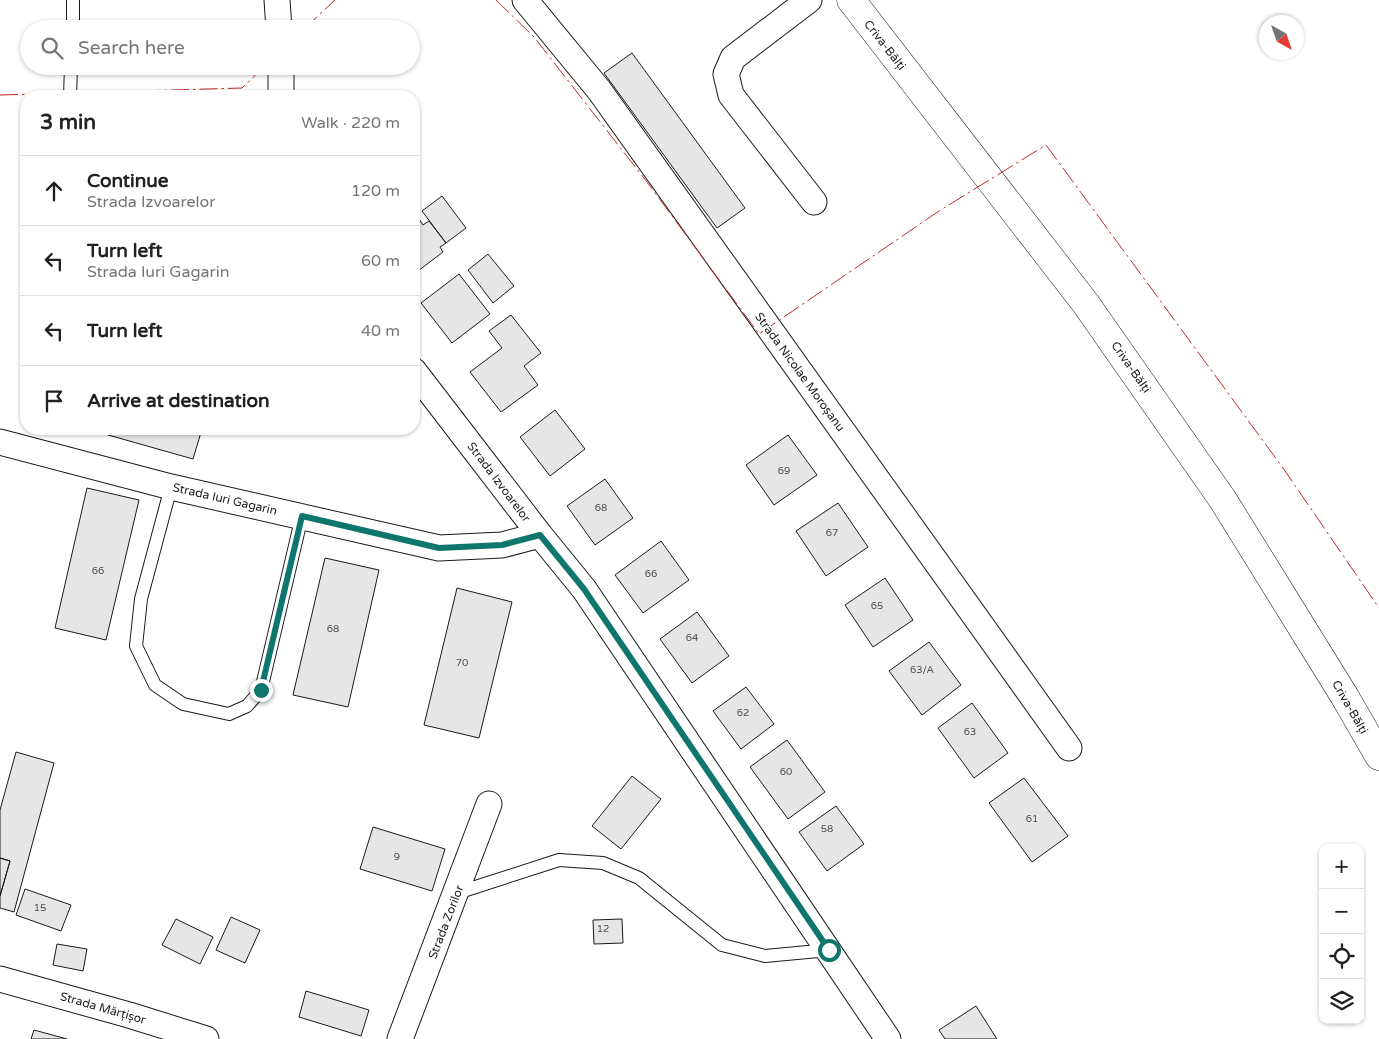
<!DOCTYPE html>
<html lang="en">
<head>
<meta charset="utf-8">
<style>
	:root { --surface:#fff; --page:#f6f6f6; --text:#202124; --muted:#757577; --line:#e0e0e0 }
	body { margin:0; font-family:"Varela Round",sans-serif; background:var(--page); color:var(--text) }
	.controls { position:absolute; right:15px; bottom:15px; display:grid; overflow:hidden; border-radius:10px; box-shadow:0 1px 4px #0004 }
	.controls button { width:45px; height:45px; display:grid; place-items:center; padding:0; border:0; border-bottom:1px solid var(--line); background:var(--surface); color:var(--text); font:25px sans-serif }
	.compass { position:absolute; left:1259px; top:15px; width:45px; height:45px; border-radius:50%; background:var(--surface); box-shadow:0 1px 4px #0004; rotate:140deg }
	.stop { position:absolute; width:15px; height:15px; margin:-11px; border:4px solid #0f766e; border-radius:50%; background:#fff }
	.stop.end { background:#0f766e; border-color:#fff; box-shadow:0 1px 5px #0008 }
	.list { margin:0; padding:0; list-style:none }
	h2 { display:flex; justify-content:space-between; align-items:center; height:65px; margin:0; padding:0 20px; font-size:21px }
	h2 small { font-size:16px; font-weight:400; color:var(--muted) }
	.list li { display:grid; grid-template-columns:32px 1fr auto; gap:15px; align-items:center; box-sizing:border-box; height:70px; padding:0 20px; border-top:1px solid var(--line) }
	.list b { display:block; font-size:19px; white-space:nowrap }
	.list p { margin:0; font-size:16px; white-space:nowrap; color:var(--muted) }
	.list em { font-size:16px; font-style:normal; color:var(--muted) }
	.icon { flex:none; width:28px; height:28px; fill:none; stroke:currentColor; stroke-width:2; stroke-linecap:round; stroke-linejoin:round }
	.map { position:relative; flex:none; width:1379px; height:1039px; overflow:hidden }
	.search { position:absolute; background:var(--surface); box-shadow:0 1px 4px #0004; left:20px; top:20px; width:400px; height:55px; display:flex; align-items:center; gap:12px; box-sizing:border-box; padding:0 18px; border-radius:28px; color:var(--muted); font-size:19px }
	.panel { position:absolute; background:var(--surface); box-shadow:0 1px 4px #0004; left:20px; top:90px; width:400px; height:345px; border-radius:20px }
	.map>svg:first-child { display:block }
	.building { fill:#e6e6e6; stroke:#1a1a1a }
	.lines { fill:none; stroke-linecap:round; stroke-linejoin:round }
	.lane-casing { stroke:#1a1a1a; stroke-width:14 }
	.street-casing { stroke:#1a1a1a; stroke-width:27 }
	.highway-casing { stroke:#1a1a1a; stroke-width:29 }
	.lane { stroke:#fff; stroke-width:12 }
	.street { stroke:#fff; stroke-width:25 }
	.highway { stroke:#fff; stroke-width:28 }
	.power { stroke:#c62828; stroke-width:1; stroke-dasharray:18 4 2.5 4; stroke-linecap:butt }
	.route { stroke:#0f766e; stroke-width:6 }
	.labels { text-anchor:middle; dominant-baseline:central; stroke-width:4; stroke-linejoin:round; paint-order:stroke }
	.number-label { font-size:10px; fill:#4d4d4d }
	.street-label { font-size:12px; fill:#1a1a1a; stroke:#fff }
</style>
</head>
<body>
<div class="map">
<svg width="1379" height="1039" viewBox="0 0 1379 1039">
	<rect width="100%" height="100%" fill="#fff"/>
	<path class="building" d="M632 53 745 208 717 228 604 73Z
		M442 196 466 228 446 243 422 211Z
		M415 213 423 225 429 221 446 243 440 247 443 252 414 274Z
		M488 254 514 286 493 303 468 270Z
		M459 274 490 314 452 343 421 303Z
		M511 315 541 353 524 366 538 385 501 412 470 372 502 348 489 331Z
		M555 410 585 449 550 476 520 437Z
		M87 429H202L193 459Z
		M788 435 817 475 774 505 746 465Z
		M605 479 633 518 595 545 567 506Z
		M87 488 139 500 106 640 55 628Z
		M838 503 868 547 826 576 796 531Z
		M661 541 689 580 643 613 615 575Z
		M325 558 379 570 348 707 293 695Z
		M885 578 913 620 873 647 845 605Z
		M457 588 512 602 479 738 424 725Z
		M697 612 729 656 692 683 660 639Z
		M929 642 961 685 922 715 889 671Z
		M746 687 774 724 741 749 713 711Z
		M972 703 1008 753 974 778 938 728Z
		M787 740 825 792 788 819 750 767Z
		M16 752 54 763 14 912 0 908V896L10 861 0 858V810Z
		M632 776 661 799 621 849 592 826Z
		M1024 778 1068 836 1032 862 989 803Z
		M836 806 864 844 827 871 799 832Z
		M373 827 445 849 432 891 360 869Z
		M0 858 10 861 0 896Z
		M25 889 71 905 61 931 16 915Z
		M231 917 260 930 245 963 216 950Z
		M176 919 213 937 200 964 162 945Z
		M622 919 623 943 594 944 593 920Z
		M57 944 87 949 83 971 53 965Z
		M306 991 369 1010 361 1036 299 1017Z
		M976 1006 997 1039H945L939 1030Z
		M34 1030 67 1039H31Z"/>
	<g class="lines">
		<g class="lane-casing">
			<path id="lane" d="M73 0V29
				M70 96 71 66
				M171 487 141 599 136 646 155 685 183 704 229 714 247 706 261 690 302 516
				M457 893 559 860 603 863 639 878 722 945 765 956 829 950"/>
		</g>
		<g class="street-casing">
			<path id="street" d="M277 0 279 29
				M525 0 599 90 1069 748
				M809 0 733 58 726 74 731 95 814 202
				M281 66V96
				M414 371 540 535 584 589 888 1039
				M0 442 171 487 439 548 502 545 540 535
				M0 979 129 1015 206 1039
				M400 1039 489 804"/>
		</g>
		<g class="highway-casing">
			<path id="highway" d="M851 0 1086 304 1223 500 1345 697 1379 756"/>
		</g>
		<use href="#lane" class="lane"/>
		<use href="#street" class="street"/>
		<use href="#highway" class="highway"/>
		<path class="power" d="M496 0 534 37 647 182 759 334 939 211 1046 145 1283 468 1379 608
			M304 29 335 0
			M0 95 242 88 265 66"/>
	</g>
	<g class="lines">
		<path class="route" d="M261 690 302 516 439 548 502 545 540 535 584 589 829 950"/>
	</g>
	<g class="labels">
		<g class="number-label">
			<text x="784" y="471">69</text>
			<text x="601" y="508">68</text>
			<text x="832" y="533">67</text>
			<text x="98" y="571">66</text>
			<text x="651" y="574">66</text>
			<text x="877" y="606">65</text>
			<text x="333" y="629">68</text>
			<text x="692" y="638">64</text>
			<text x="462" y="663">70</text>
			<text x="922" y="670">63/A</text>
			<text x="743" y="713">62</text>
			<text x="970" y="732">63</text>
			<text x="786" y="772">60</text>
			<text x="1032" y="819">61</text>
			<text x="827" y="829">58</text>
			<text x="397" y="857">9</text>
			<text x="40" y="908">15</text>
			<text x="603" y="929">12</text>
		</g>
		<g class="street-label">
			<text transform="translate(885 45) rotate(52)">Criva-Bălți</text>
			<text transform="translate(1131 367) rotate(55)">Criva-Bălți</text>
			<text transform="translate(800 372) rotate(54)">Strada Nicolae Moroșanu</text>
			<text transform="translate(499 482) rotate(53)">Strada Izvoarelor</text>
			<text transform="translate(225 499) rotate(13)">Strada Iuri Gagarin</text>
			<text transform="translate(1350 707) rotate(60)">Criva-Bălți</text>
			<text transform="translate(446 922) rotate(-69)">Strada Zorilor</text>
			<text transform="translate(103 1008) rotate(16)">Strada Mărțișor</text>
		</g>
	</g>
</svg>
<div class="controls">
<button>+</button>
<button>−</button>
<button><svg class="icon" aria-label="locate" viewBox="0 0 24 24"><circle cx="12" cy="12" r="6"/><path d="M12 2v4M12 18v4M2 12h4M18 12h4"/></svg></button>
<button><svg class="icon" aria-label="layers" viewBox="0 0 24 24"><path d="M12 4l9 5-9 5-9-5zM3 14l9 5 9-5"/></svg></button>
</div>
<svg class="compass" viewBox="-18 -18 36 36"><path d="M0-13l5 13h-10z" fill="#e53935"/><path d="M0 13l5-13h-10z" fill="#757577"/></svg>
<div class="stop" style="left:829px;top:950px"></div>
<div class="stop end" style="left:261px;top:690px"></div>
<div class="search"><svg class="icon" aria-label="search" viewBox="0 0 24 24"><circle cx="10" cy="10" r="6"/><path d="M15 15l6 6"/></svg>Search here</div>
<section class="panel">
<h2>3 min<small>Walk · 220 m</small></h2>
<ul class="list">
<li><svg class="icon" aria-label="ahead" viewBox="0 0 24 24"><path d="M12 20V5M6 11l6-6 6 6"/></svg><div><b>Continue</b><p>Strada Izvoarelor</p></div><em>120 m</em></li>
<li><svg class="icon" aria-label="left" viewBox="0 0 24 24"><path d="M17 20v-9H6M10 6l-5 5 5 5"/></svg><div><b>Turn left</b><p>Strada Iuri Gagarin</p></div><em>60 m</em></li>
<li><svg class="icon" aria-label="left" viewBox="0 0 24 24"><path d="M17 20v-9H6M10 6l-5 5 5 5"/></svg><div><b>Turn left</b></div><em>40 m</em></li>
<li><svg class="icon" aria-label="arrive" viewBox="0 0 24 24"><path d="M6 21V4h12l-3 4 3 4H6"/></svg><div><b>Arrive at destination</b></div></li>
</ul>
</section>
</div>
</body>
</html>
